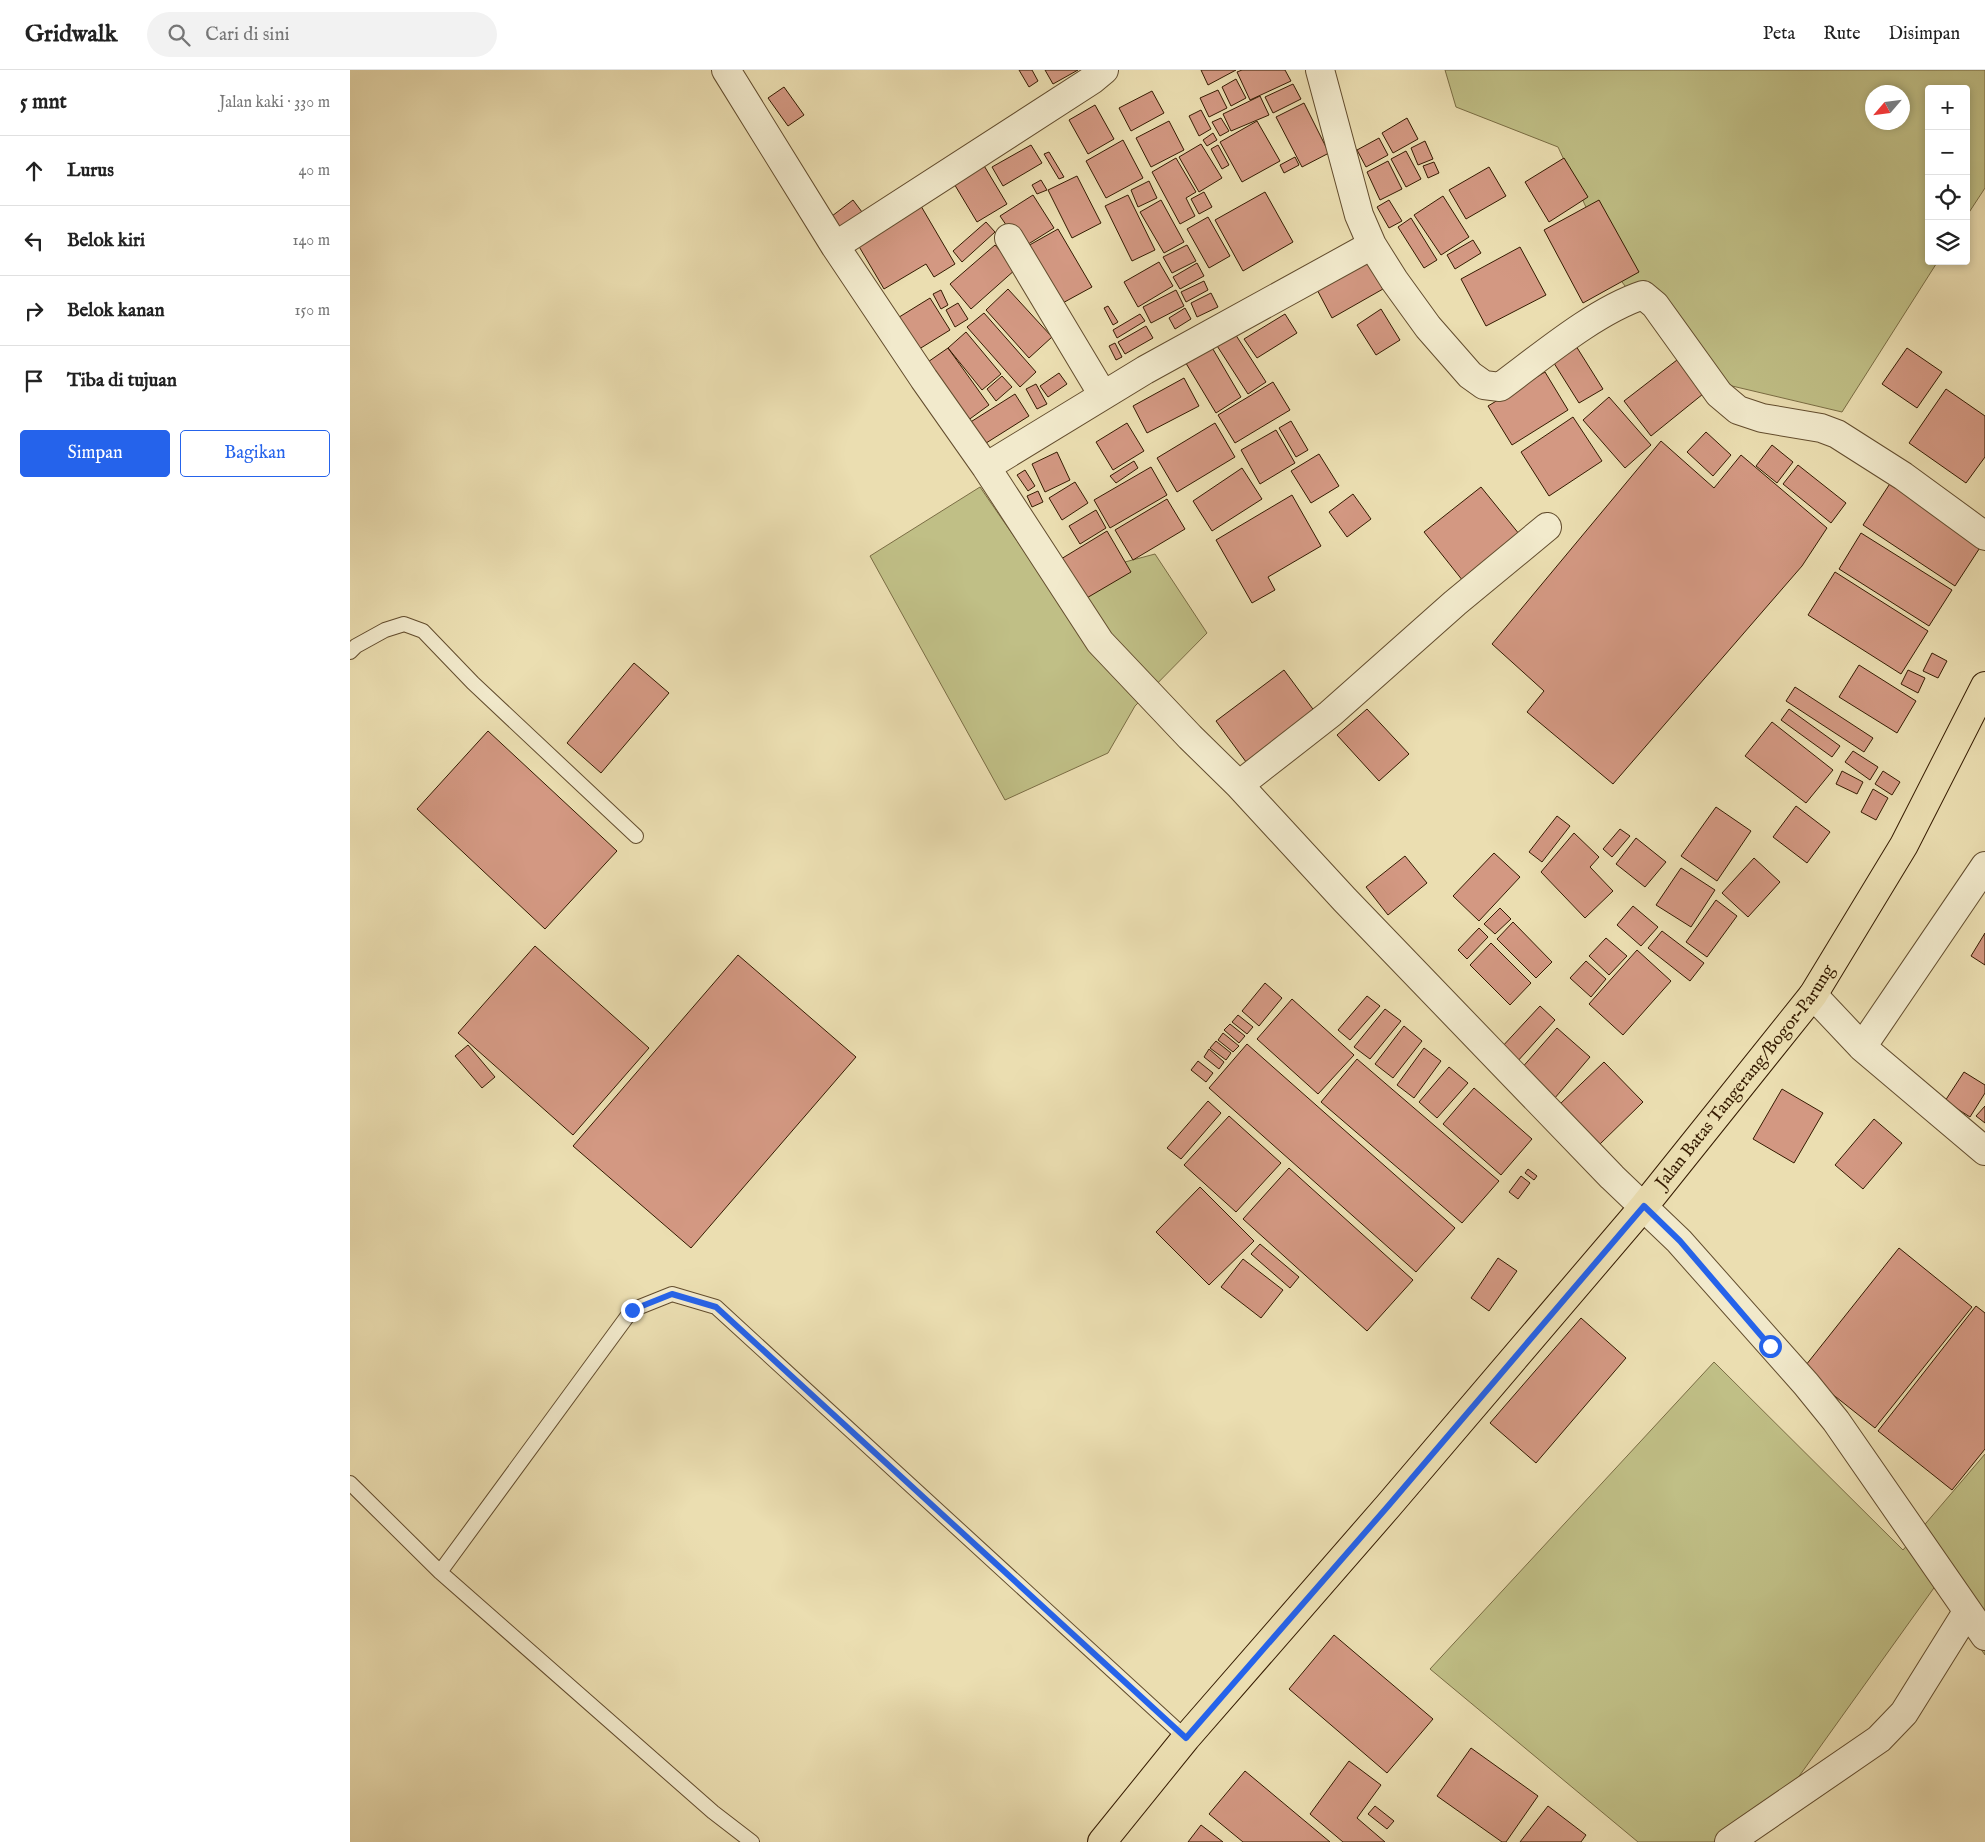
<!DOCTYPE html>
<html lang="id">
<head>
<meta charset="utf-8">
<style>
	:root { --surface:#fff; --page:#f2f2f2; --text:#222; --muted:#767676; --line:#e0e0e0; --accent:#2563eb }
	body { margin:0; font-family:"IM FELL English",serif; background:var(--page); color:var(--text) }
	.controls { position:absolute; right:15px; top:15px; display:grid; overflow:hidden; border-radius:5px; box-shadow:0 2px 8px #0003 }
	.controls button { width:45px; height:45px; display:grid; place-items:center; padding:0; border:0; border-bottom:1px solid var(--line); background:var(--surface); color:var(--text); font:25px sans-serif }
	.compass { position:absolute; left:1515px; top:15px; width:45px; height:45px; border-radius:50%; background:var(--surface); box-shadow:0 2px 8px #0003; rotate:242deg }
	.stop { position:absolute; width:15px; height:15px; margin:-11px; border:4px solid #2563eb; border-radius:50%; background:#fff }
	.stop.end { background:#2563eb; border-color:#fff; box-shadow:0 1px 5px #0008 }
	.list { margin:0; padding:0; list-style:none }
	h2 { display:flex; justify-content:space-between; align-items:center; height:65px; margin:0; padding:0 20px; font-size:21px }
	h2 small { font-size:16px; font-weight:400; color:var(--muted) }
	.list li { display:grid; grid-template-columns:32px 1fr auto; gap:15px; align-items:center; box-sizing:border-box; height:70px; padding:0 20px; border-top:1px solid var(--line) }
	.list b { display:block; font-size:19px; white-space:nowrap }
	.list em { font-size:16px; font-style:normal; color:var(--muted) }
	.actions { display:flex; gap:10px; padding:15px 20px }
	.actions a { flex:1; padding:11px 0; border:1px solid var(--accent); border-radius:5px; text-align:center; font-size:18px; color:var(--accent) }
	.actions .main { background:var(--accent); color:#fff }
	.icon { flex:none; width:28px; height:28px; fill:none; stroke:currentColor; stroke-width:2; stroke-linecap:round; stroke-linejoin:round }
	.map { position:relative; flex:none; width:1635px; height:1772px; overflow:hidden }
	header { display:flex; align-items:center; gap:30px; box-sizing:border-box; height:70px; padding:0 25px; background:var(--surface); border-bottom:1px solid var(--line) }
	header strong { font-size:24px }
	nav { display:flex; gap:28px; margin-inline-start:auto; font-size:18px }
	.search { width:350px; height:45px; background:var(--page); display:flex; align-items:center; gap:12px; box-sizing:border-box; padding:0 18px; border-radius:28px; color:var(--muted); font-size:19px }
	main { display:flex }
	aside { flex:1; background:var(--surface) }
	.map>svg:first-child { display:block }
	.green { fill:#c0bf86; stroke:#7a6d44; fill-rule:evenodd }
	.building { fill:#d39882; stroke:#351b01 }
	.lines { fill:none; stroke-linecap:round; stroke-linejoin:round }
	.lane-casing { stroke:#624c2d; stroke-width:16 }
	.street-casing { stroke:#624c2d; stroke-width:30 }
	.primary-casing { stroke:#351b01; stroke-width:30 }
	.lane { stroke:#f2eacc; stroke-width:14 }
	.street { stroke:#f2eacc; stroke-width:28 }
	.primary { stroke:#ebdeb1; stroke-width:28 }
	.route { stroke:#2563eb; stroke-width:6 }
	.labels { text-anchor:middle; dominant-baseline:central; stroke-width:4.5; stroke-linejoin:round; paint-order:stroke }
	.street-label { font-size:18px; fill:#351b01; stroke:#f2eacc }
</style>
</head>
<body>
<header>
<strong>Gridwalk</strong>
<div class="search"><svg class="icon" aria-label="search" viewBox="0 0 24 24"><circle cx="10" cy="10" r="6"/><path d="M15 15l6 6"/></svg>Cari di sini</div>
<nav><a>Peta</a><a>Rute</a><a>Disimpan</a></nav>
</header>
<main>
<aside>
<h2>5 mnt<small>Jalan kaki · 330 m</small></h2>
<ul class="list">
<li><svg class="icon" aria-label="ahead" viewBox="0 0 24 24"><path d="M12 20V5M6 11l6-6 6 6"/></svg><div><b>Lurus</b></div><em>40 m</em></li>
<li><svg class="icon" aria-label="left" viewBox="0 0 24 24"><path d="M17 20v-9H6M10 6l-5 5 5 5"/></svg><div><b>Belok kiri</b></div><em>140 m</em></li>
<li><svg class="icon" aria-label="right" viewBox="0 0 24 24"><path d="M7 20v-9h11M14 6l5 5-5 5"/></svg><div><b>Belok kanan</b></div><em>150 m</em></li>
<li><svg class="icon" aria-label="arrive" viewBox="0 0 24 24"><path d="M6 21V4h12l-3 4 3 4H6"/></svg><div><b>Tiba di tujuan</b></div></li>
</ul>
<div class="actions"><a class="main">Simpan</a><a>Bagikan</a></div>
</aside>
<div class="map">
<svg width="1635" height="1772" viewBox="0 0 1635 1772">
	<rect width="100%" height="100%" fill="#ebdeb1"/>
	<filter id="stains"><feTurbulence type="fractalNoise" baseFrequency=".004" numOctaves="4"/><feColorMatrix values="0 0 0 0 .2 0 0 0 0 .09 0 0 0 0 .02 0 0 0 .5 -.17"/></filter>
	<radialGradient id="worn" r=".72"><stop offset=".6" stop-color="#630" stop-opacity="0"/><stop offset="1" stop-color="#630" stop-opacity=".3"/></radialGradient>
	<path class="green" d="M1095 0H1635V118L1616 147V19H1579V191H1588L1492 342 1344 307 1269 208 1208 77 1106 37ZM1522 22H1552V52H1522Z
		M630 417 696 513 805 484 857 563 785 636 758 683 655 730 520 486Z
		M1364 1292 1553 1480 1635 1384V1585L1586 1515 1402 1772H1288L1080 1599Z"/>
	<path class="building" d="M669 0H682L688 11 679 17Z
		M695 0H728L703 14Z
		M851 0H886L858 15Z
		M892 0H935L941 11 900 30 887 2Z
		M886 9 896 28 881 36 872 17Z
		M943 14 951 29 923 43 915 27Z
		M434 17 454 45 438 56 418 28Z
		M868 20 877 38 859 47 850 28Z
		M802 21 814 43 781 61 769 38Z
		M910 26 919 45 881 61 873 44Z
		M954 33 979 83 952 97 926 47Z
		M745 35 764 69 738 84 719 50Z
		M851 40 861 59 849 66 839 46Z
		M871 48 879 61 870 66 862 52Z
		M1057 48 1068 69 1043 83 1032 63Z
		M819 51 834 80 801 97 786 68Z
		M907 51 930 91 892 112 870 72Z
		M863 63 867 70 857 76 853 70Z
		M1029 68 1038 85 1016 97 1007 80Z
		M773 70 793 108 756 128 736 91Z
		M1075 71 1083 89 1068 95 1061 78Z
		M851 74 872 108 849 122 829 87Z
		M681 75 692 93 653 116 642 97Z
		M868 75 879 95 872 99 861 79Z
		M1056 81 1071 109 1056 117 1041 89Z
		M699 82 714 107 709 109 694 84Z
		M945 87 949 95 934 103 930 95Z
		M826 88 846 122 836 128 845 146 830 154 802 102Z
		M1214 88 1238 127 1199 152 1175 112Z
		M630 89 657 134 627 152 600 107Z
		M1038 91 1052 119 1030 130 1017 102Z
		M1084 92 1089 103 1078 108 1073 96Z
		M1139 97 1156 126 1116 149 1099 120Z
		M727 106 751 153 722 168 698 120Z
		M691 110 697 120 687 124 682 115Z
		M799 111 807 128 788 137 781 120Z
		M854 122 862 137 849 144 841 129Z
		M915 122 943 172 893 201 865 150Z
		M683 125 704 158 672 178 650 146Z
		M778 125 805 180 782 191 755 136Z
		M1093 126 1119 167 1091 185 1064 145Z
		M503 130 512 142 491 158 482 146Z
		M811 130 834 172 814 183 790 142Z
		M1039 130 1052 151 1039 158 1027 137Z
		M1249 130 1289 202 1233 233 1194 160Z
		M568 131 605 194 584 207 576 194 534 219 504 168Z
		M858 147 880 186 859 198 837 159Z
		M1061 148 1087 190 1074 198 1048 157Z
		M636 152 645 162 612 192 603 181Z
		M708 159 742 217 709 235 676 177Z
		M1123 170 1131 183 1105 199 1097 185Z
		M645 175 666 199 621 239 600 214Z
		M837 175 846 191 822 203 813 187Z
		M1170 177 1196 225 1136 256 1111 209Z
		M1013 184 1033 219 982 248 963 212Z
		M809 192 823 216 788 237 774 212Z
		M847 193 854 206 830 219 823 207Z
		M854 211 858 220 836 232 831 222Z
		M658 219 702 267 679 288 636 240Z
		M591 220 598 235 591 239 583 224Z
		M826 220 834 236 801 253 793 237Z
		M861 223 868 237 847 247 841 233Z
		M580 228 600 260 566 281 546 249Z
		M608 233 618 249 605 257 596 240Z
		M758 236 768 252 763 255 754 238Z
		M835 238 841 249 825 259 819 248Z
		M1031 239 1050 270 1026 285 1007 255Z
		M634 243 686 302 670 317 617 257Z
		M790 244 795 251 767 268 763 260Z
		M935 244 947 263 907 288 894 269Z
		M796 256 803 268 775 284 768 272Z
		M880 256 916 312 898 324 862 268Z
		M616 262 651 304 632 320 598 278Z
		M857 269 891 327 866 343 831 285Z
		M765 273 772 287 766 290 759 276Z
		M1226 276 1253 319 1229 333 1202 290Z
		M598 278 639 335 617 351 575 294Z
		M1557 278 1592 302 1567 338 1532 314Z
		M1327 290 1353 324 1301 366 1274 331Z
		M1195 302 1218 340 1162 375 1138 336Z
		M709 303 717 314 698 327 690 316Z
		M652 306 662 317 646 331 637 319Z
		M834 308 849 336 797 363 783 336Z
		M923 312 940 340 885 373 868 345Z
		M686 314 697 334 687 339 676 319Z
		M1596 319 1635 346V387L1616 413 1559 373Z
		M665 324 679 346 633 375 619 353Z
		M1259 327 1301 375 1275 398 1233 350Z
		M1223 347 1252 391 1199 426 1171 382Z
		M941 351 958 380 946 387 929 358Z
		M777 353 794 381 763 400 746 372Z
		M865 353 885 387 827 422 807 388Z
		M926 360 945 393 910 414 891 380Z
		M1356 362 1381 385 1363 406 1337 382Z
		M1311 371 1364 418 1391 385 1477 458 1452 496 1263 714 1177 642 1194 621 1142 574Z
		M1422 375 1443 392 1427 413 1406 396Z
		M707 382 720 410 695 422 682 394Z
		M969 384 989 416 961 433 941 401Z
		M784 391 788 398 766 413 760 406Z
		M1448 395 1496 433 1481 453 1433 414Z
		M801 397 817 425 760 458 744 430Z
		M892 398 912 429 862 461 843 431Z
		M675 400 685 416 678 421 667 405Z
		M725 412 738 433 712 450 699 428Z
		M1541 412 1633 473 1605 516 1513 455Z
		M1131 417 1174 470 1117 516 1074 462Z
		M688 421 693 432 682 437 677 426Z
		M1003 424 1021 449 997 467 979 442Z
		M942 425 971 476 918 507 925 520 902 533 866 470Z
		M817 429 835 459 783 490 765 460Z
		M746 440 756 458 730 474 719 456Z
		M757 461 781 502 735 529 711 489Z
		M1511 463 1602 520 1579 556 1489 499Z
		M1485 502 1578 561 1551 604 1458 545Z
		M1582 583 1597 591 1588 608 1573 601Z
		M284 593 319 623 251 703 217 673Z
		M1509 595 1566 631 1547 663 1489 627Z
		M934 600 971 650 902 700 866 651Z
		M1558 600 1575 608 1568 623 1551 614Z
		M1445 617 1523 668 1514 682 1436 631Z
		M1017 639 1059 684 1029 711 987 665Z
		M1439 639 1490 676 1482 687 1431 650Z
		M1422 652 1483 700 1456 733 1395 686Z
		M138 661 267 781 195 859 67 739Z
		M1503 681 1528 697 1520 710 1495 692Z
		M1492 701 1513 712 1507 724 1486 714Z
		M1533 701 1550 712 1542 725 1525 714Z
		M1523 719 1538 728 1526 750 1511 742Z
		M1446 736 1480 762 1457 793 1423 767Z
		M1366 737 1401 761 1367 811 1331 786Z
		M1207 746 1220 756 1192 792 1179 782Z
		M1270 759 1280 766 1262 787 1253 779Z
		M1224 763 1249 787 1240 797 1263 821 1235 848 1191 802Z
		M1286 768 1316 792 1295 817 1266 794Z
		M1144 783 1170 807 1129 851 1103 826Z
		M1055 786 1077 813 1038 845 1016 817Z
		M1404 788 1430 812 1398 847 1372 823Z
		M1331 798 1365 820 1341 857 1306 835Z
		M1366 830 1387 846 1357 887 1336 872Z
		M1283 836 1308 857 1291 876 1267 855Z
		M1150 838 1161 849 1145 864 1134 854Z
		M1163 852 1202 892 1186 908 1147 869Z
		M1129 858 1138 867 1117 889 1108 880Z
		M1312 861 1354 893 1340 911 1298 878Z
		M1635 863V895L1621 886Z
		M1256 868 1277 886 1259 905 1239 886Z
		M1141 873 1181 913 1160 935 1120 895Z
		M185 876 299 978 223 1065 108 963Z
		M1287 880 1321 911 1273 965 1239 934Z
		M388 885 506 987 341 1178 223 1076Z
		M1236 891 1256 909 1241 927 1220 908Z
		M915 913 932 928 909 956 892 941Z
		M1017 926 1030 936 1000 970 988 960Z
		M942 929 1004 985 968 1024 907 969Z
		M1190 936 1205 950 1166 993 1150 979Z
		M1035 939 1051 951 1020 989 1004 977Z
		M888 945 903 957 897 964 882 952Z
		M880 954 895 966 889 973 874 960Z
		M1054 956 1072 971 1043 1008 1025 994Z
		M1207 958 1240 987 1204 1029 1170 1000Z
		M873 963 889 976 883 982 868 970Z
		M866 971 881 983 876 990 860 978Z
		M897 974 1105 1158 1066 1202 859 1018Z
		M118 975 145 1007 132 1018 105 986Z
		M1074 978 1091 991 1064 1028 1047 1015Z
		M859 979 874 992 869 999 854 987Z
		M1007 989 1149 1111 1112 1153 971 1032Z
		M848 991 863 1003 856 1012 841 1000Z
		M1254 992 1293 1032 1250 1074 1210 1034Z
		M1099 997 1118 1013 1087 1048 1069 1032Z
		M1614 1002 1635 1015V1023L1620 1047 1595 1031Z
		M1124 1018 1182 1069 1151 1105 1093 1054Z
		M1432 1019 1473 1043 1444 1093 1403 1069Z
		M858 1031 871 1043 831 1089 817 1078Z
		M1635 1036V1053L1626 1046Z
		M879 1046 931 1093 886 1142 834 1095Z
		M1524 1049 1552 1073 1513 1119 1485 1095Z
		M939 1098 1063 1210 1017 1261 893 1149Z
		M1178 1099 1187 1106 1184 1110 1175 1103Z
		M1171 1106 1180 1113 1168 1129 1159 1122Z
		M850 1117 904 1171 859 1215 806 1162Z
		M910 1174 949 1207 940 1218 901 1184Z
		M1549 1178 1622 1237 1525 1358 1452 1300Z
		M1148 1188 1167 1201 1139 1241 1121 1228Z
		M893 1189 933 1220 911 1248 871 1217Z
		M1626 1236 1635 1243V1379L1602 1420 1528 1361Z
		M1231 1248 1276 1288 1186 1393 1140 1353Z
		M984 1565 1083 1649 1037 1703 939 1619Z
		M1121 1678 1188 1726 1156 1772H1152L1087 1726Z
		M999 1691 1031 1715 1007 1748 1035 1772H993L960 1744Z
		M895 1701 980 1772H893L859 1744Z
		M1025 1736 1044 1751 1037 1759 1018 1744Z
		M1198 1736 1236 1765 1231 1772H1170Z
		M851 1755 873 1772H838Z"/>
	<g class="lines">
		<g class="lane-casing">
			<path id="lane" d="M0 582 6 576 35 560 54 554 73 561 123 613 286 766
				M0 1413 90 1502 363 1742 402 1772
				M90 1502 282 1240 322 1224 366 1237 836 1668"/>
		</g>
		<g class="street-casing">
			<path id="street" d="M376 0 485 176 574 309 636 397 750 572 840 667 889 715 995 830 1262 1107 1329 1171 1456 1314 1486 1351 1635 1566
				M970 0 1009 145 1022 175 1044 210 1078 257 1120 305 1134 315 1150 317C1192 286 1245 241 1293 225L1305 235 1369 324 1388 340 1412 348 1471 358 1487 364 1553 406 1635 466
				M659 168 753 325
				M485 176 742 10 754 0
				M636 397 795 300 1022 175
				M889 715 980 644 1105 533 1197 457
				M1635 796 1512 977 1635 1081
				M1463 925 1512 977
				M1379 1772 1529 1669 1554 1643 1617 1542"/>
		</g>
		<g class="primary-casing">
			<g id="primary">
				<path id="s1" d="M752 1772 836 1668 1039 1435 1294 1136 1463 925 1554 775 1635 616"/>
			</g>
		</g>
		<use href="#lane" class="lane"/>
		<use href="#street" class="street"/>
		<use href="#primary" class="primary"/>
	</g>
	<g class="lines">
		<path class="route" d="M282 1240 322 1224 366 1237 836 1668 1039 1435 1294 1136 1330 1171 1420 1276"/>
	</g>
	<g class="labels">
		<g class="street-label">
			<text stroke="none"><textPath href="#s1" startOffset="1000">Jalan Batas Tangerang/Bogor–Parung</textPath></text>
		</g>
	</g>
	<rect width="100%" height="100%" filter="url(#stains)"/>
	<rect width="100%" height="100%" fill="url(#worn)"/>
</svg>
<div class="controls">
<button>+</button>
<button>−</button>
<button><svg class="icon" aria-label="locate" viewBox="0 0 24 24"><circle cx="12" cy="12" r="6"/><path d="M12 2v4M12 18v4M2 12h4M18 12h4"/></svg></button>
<button><svg class="icon" aria-label="layers" viewBox="0 0 24 24"><path d="M12 4l9 5-9 5-9-5zM3 14l9 5 9-5"/></svg></button>
</div>
<svg class="compass" viewBox="-18 -18 36 36"><path d="M0-13l5 13h-10z" fill="#e53935"/><path d="M0 13l5-13h-10z" fill="#767676"/></svg>
<div class="stop" style="left:1420px;top:1276px"></div>
<div class="stop end" style="left:282px;top:1240px"></div>
</div>
</main>
</body>
</html>
